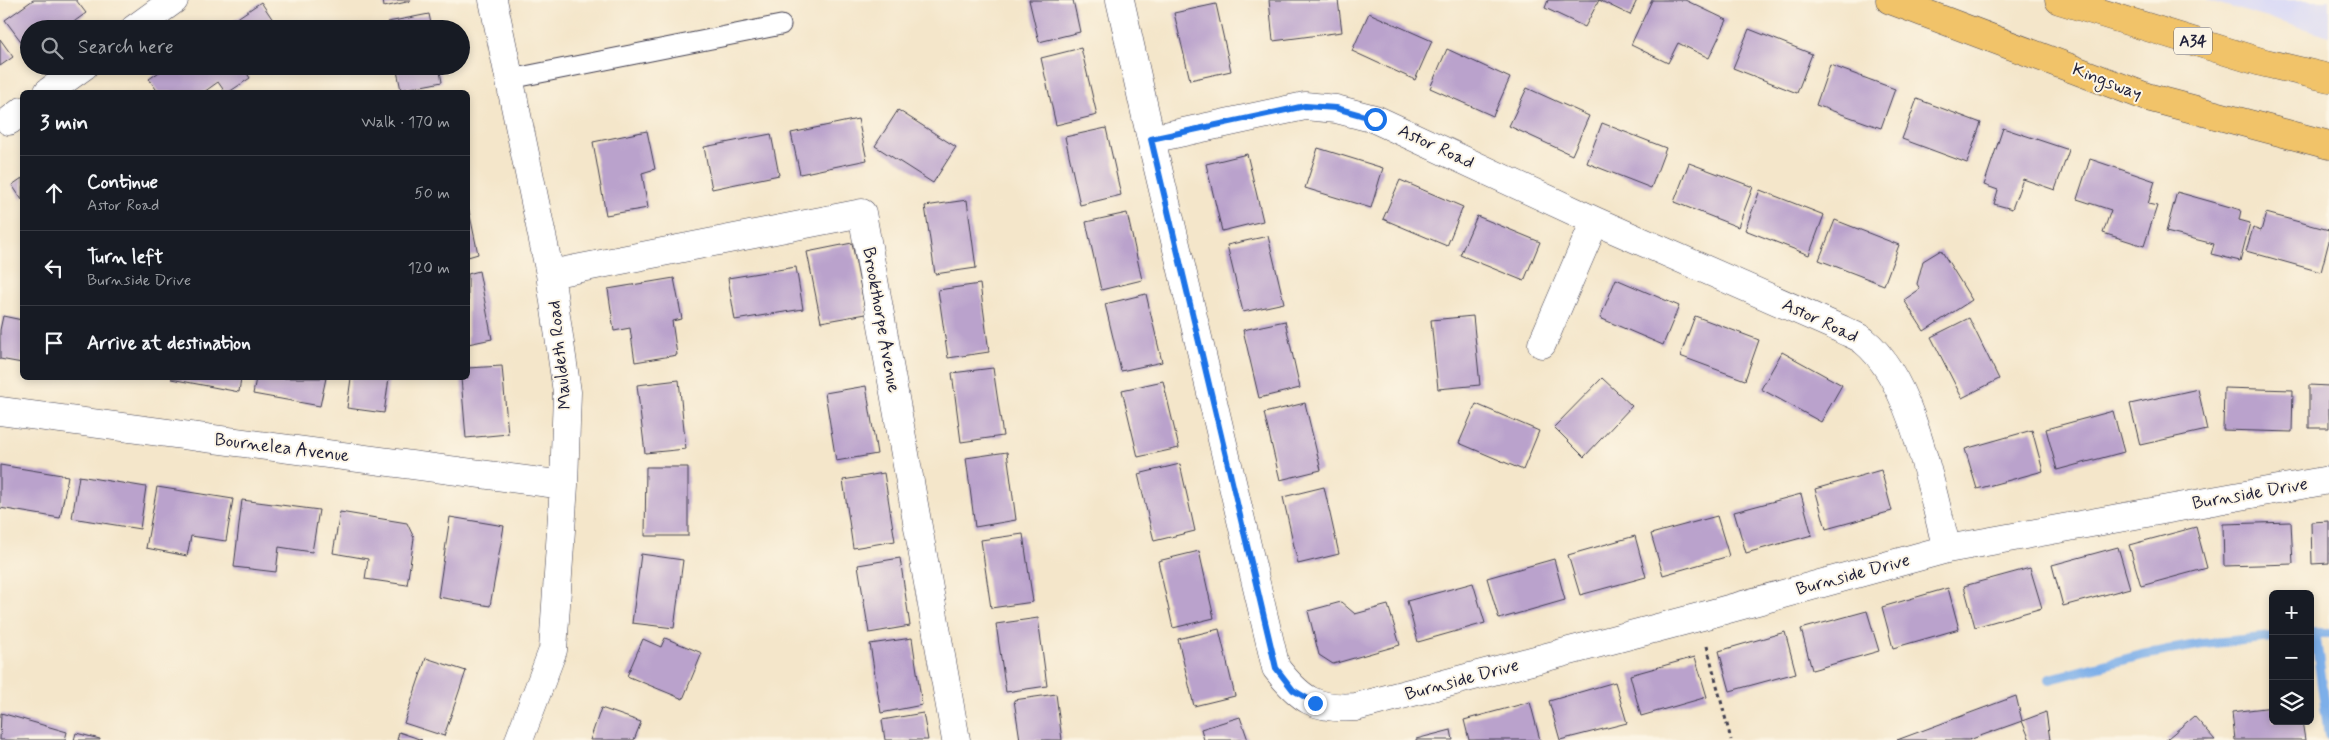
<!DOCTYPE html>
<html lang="en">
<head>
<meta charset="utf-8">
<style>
	:root { --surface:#171b24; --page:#242831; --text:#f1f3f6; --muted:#9ea1a6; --line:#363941 }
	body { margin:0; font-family:Mynerve,sans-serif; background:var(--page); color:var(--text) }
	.controls { position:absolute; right:15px; bottom:15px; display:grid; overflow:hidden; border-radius:8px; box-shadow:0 2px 8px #0003 }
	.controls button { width:45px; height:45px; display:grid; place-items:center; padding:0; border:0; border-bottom:1px solid var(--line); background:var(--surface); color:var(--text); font:25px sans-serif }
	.stop { position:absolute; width:15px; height:15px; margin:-11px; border:4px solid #1a73e8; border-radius:50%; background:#fff }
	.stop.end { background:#1a73e8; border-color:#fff; box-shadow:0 1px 5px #0008 }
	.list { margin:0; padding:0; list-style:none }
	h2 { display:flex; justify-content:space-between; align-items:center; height:65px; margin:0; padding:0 20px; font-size:21px }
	h2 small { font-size:16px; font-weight:400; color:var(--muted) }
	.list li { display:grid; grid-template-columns:32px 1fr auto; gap:15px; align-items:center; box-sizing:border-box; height:75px; padding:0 20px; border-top:1px solid var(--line) }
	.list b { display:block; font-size:19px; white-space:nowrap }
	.list p { margin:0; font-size:16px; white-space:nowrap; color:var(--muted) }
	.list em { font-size:16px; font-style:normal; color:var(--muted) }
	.icon { flex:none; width:28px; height:28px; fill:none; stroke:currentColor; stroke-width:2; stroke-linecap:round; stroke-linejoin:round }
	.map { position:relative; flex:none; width:2329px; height:740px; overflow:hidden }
	.search { position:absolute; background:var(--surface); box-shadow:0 2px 8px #0003; left:20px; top:20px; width:450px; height:55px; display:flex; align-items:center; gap:12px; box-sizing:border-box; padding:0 18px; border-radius:28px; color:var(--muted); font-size:19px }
	.panel { position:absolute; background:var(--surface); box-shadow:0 2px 8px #0003; left:20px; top:90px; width:450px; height:290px; border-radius:8px }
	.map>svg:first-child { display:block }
	.built { fill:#d6d7f8 }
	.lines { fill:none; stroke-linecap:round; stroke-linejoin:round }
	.stream { stroke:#7dafe9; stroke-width:10 }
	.building { fill:#baa2cc }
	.service-casing { stroke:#423f50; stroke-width:21 }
	.minor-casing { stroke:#423f50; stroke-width:29 }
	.trunk-casing { stroke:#423f50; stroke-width:29 }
	.path { stroke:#423f50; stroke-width:3; stroke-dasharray:4 4; stroke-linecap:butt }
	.service { stroke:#fff; stroke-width:19 }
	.minor { stroke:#fff; stroke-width:28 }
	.trunk { stroke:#f1c369; stroke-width:28 }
	.route { stroke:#1a73e8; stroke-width:6 }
	.labels { text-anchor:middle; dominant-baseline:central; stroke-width:4; stroke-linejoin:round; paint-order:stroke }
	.shield { fill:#fcf5e5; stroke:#63616e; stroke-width:1 }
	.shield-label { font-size:16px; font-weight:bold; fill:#22223b }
	.street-label { font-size:18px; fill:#22223b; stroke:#fcf5e5 }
</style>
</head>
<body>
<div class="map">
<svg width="2329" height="740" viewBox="0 0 2329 740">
	<rect width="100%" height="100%" fill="#fcf5e5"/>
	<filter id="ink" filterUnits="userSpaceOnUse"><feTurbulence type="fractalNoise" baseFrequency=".02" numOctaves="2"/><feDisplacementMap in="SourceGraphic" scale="10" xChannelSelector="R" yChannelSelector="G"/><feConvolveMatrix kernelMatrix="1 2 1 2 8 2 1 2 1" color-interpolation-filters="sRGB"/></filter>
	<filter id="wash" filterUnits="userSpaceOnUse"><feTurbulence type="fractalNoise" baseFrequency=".0096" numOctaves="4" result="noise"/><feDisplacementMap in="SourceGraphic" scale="20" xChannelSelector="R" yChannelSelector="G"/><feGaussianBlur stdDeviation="1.12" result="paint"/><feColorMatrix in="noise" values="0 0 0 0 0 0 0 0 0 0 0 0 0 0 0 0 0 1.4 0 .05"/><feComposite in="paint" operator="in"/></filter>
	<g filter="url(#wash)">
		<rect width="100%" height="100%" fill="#f4e6ca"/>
		<path class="built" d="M2206 0H2329V36L2216 3Z"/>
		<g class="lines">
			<path class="stream" d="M2310 633H2329
				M2315 633 2329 735
				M2050 679 2142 655 2202 644 2273 637"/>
		</g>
		<g id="blocks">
			<path class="building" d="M33 0H76L86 13 64 29H29V52L5 20Z
				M383 0H411V1L384 7Z
				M1029 0H1073L1080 32 1039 42Z
				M1269 0H1338L1342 32 1273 41Z
				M1548 0H1637L1630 15 1599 0 1585 27 1545 8Z
				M1652 0H1685L1727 20 1709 58 1678 43 1668 63 1631 45Z
				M261 2 279 29H238L233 21Z
				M1216 4 1231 71 1190 80 1174 13Z
				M1369 13 1432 41 1415 80 1352 51Z
				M429 14 432 29H389L388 22Z
				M1749 29 1812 54 1797 93 1733 68Z
				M0 39 13 57 0 66Z
				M1081 48 1097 115 1056 125 1041 58Z
				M1447 49 1510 78 1493 116 1430 88Z
				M1830 65 1895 89 1881 128 1816 105Z
				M168 66H242L250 78 229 92H225L218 82 204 92H158L149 79Z
				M396 66H439L442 82 401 90Z
				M1527 88 1589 116 1572 155 1509 126Z
				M1917 99 1981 123 1967 163 1902 139Z
				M898 110 956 147 933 183 875 146Z
				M858 119 867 160 800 174 791 133Z
				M1602 123 1666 148 1651 188 1587 163Z
				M1106 128 1121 195 1080 205 1065 137Z
				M2003 128 2069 150 2055 190 2023 179 2012 209 1994 204 1998 190 1984 185Z
				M647 131 655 169 642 173 648 208 606 215 593 142Z
				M771 134 779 175 712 189 704 147Z
				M1318 148 1383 168 1371 208 1305 188Z
				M1247 154 1263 221 1222 231 1206 164Z
				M2090 159 2155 181 2148 204 2157 206 2144 246 2103 233 2111 210 2077 199Z
				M1689 163 1753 187 1738 227 1674 202Z
				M22 178V200L12 185Z
				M1400 180 1463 207 1447 246 1383 219Z
				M1760 190 1824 215 1809 255 1745 230Z
				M2177 192 2241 210 2239 220 2250 223 2240 261 2211 254 2214 244 2166 232Z
				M967 200 976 268 935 274 925 206Z
				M468 206 478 254 468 257Z
				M1127 213 1142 280 1101 290 1086 222Z
				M2266 213 2329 230V241L2321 272 2246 251 2253 228 2261 231Z
				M1477 216 1540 242 1524 281 1460 255Z
				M1835 220 1899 245 1884 285 1819 260Z
				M1268 236 1284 303 1243 312 1227 245Z
				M852 243 866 314 821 322 807 252Z
				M1941 250 1972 300 1924 331 1904 300 1920 289 1917 284 1923 261Z
				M796 267 803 309 735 320 728 278Z
				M479 271 492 339 468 344V274Z
				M674 278 682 319 672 321 677 355 635 362 630 328 614 331 608 289Z
				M1616 279 1679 306 1663 345 1600 318Z
				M980 284 989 352 948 358 938 290Z
				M1146 294 1162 362 1121 371 1105 304Z
				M3 316 22 320V363L0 359V330Z
				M1473 316 1480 385 1438 389 1431 320Z
				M1695 316 1759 340 1745 380 1680 356Z
				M1969 318 1999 379 1962 398 1931 337Z
				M1285 321 1300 388 1259 398 1243 330Z
				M1782 352 1842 385 1821 422 1761 389Z
				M502 366 508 434 466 438 461 378H468V368Z
				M993 368 1003 436 961 442 952 373Z
				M172 378H241L239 392 171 379Z
				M256 378H326L320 406 253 394Z
				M351 378H389L384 413 347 408Z
				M1602 378 1632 406 1584 457 1554 427Z
				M679 380 686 449 645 453 637 385Z
				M1163 381 1179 448 1138 457 1122 390Z
				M2309 385 2329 386V428H2309Z
				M866 386 877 454 836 461 825 393Z
				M2224 388 2293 390 2292 432 2223 430Z
				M2198 389 2207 430 2140 445 2130 404Z
				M1305 403 1321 470 1280 480 1264 413Z
				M1476 404 1539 431 1523 470 1459 443Z
				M2113 411 2124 452 2057 470 2046 429Z
				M2032 430 2043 471 1977 489 1965 449Z
				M1007 452 1016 520 975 527 966 458Z
				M1180 464 1195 531 1154 541 1138 474Z
				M0 465 68 476 60 518 0 508Z
				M646 467H688V536H645Z
				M1881 470 1892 511 1826 529 1815 489Z
				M884 473 895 541 853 548 843 480Z
				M79 476 146 487 140 529 72 518Z
				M157 487 233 499 226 541 191 536 187 556 146 548Z
				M1324 487 1339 554 1298 564 1283 497Z
				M1801 494 1812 535 1746 553 1734 512Z
				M242 500 319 510 312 552 279 547 276 572 234 567Z
				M340 512 407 523 414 538 407 585 365 579 368 559 333 553Z
				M1717 516 1729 556 1663 575 1651 534Z
				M450 517 504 526 490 606 438 597Z
				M2329 521V563L2312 564 2311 522Z
				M2291 522 2293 564 2224 566 2223 524Z
				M2196 527 2207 568 2141 586 2129 545Z
				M1023 534 1033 602 991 608 981 540Z
				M1635 536 1646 577 1580 595 1568 555Z
				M2118 547 2130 588 2063 606 2052 565Z
				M1199 551 1214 618 1173 628 1158 561Z
				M641 554 683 560 674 628 632 623Z
				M900 558 910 626 869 633 858 565Z
				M1554 559 1565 600 1499 619 1487 578Z
				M2030 568 2042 608 1975 627 1964 586Z
				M1473 583 1485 623 1418 642 1407 601Z
				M1948 588 1959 629 1893 648 1882 607Z
				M1341 602 1355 614 1388 605 1400 645 1333 664 1319 655 1308 611Z
				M1867 611 1879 651 1812 670 1801 629Z
				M1038 618 1047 686 1006 692 996 624Z
				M1219 629 1235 696 1194 706 1178 639Z
				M1785 632 1796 673 1730 691 1719 651Z
				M665 638 702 653 683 699 627 676 643 639 661 647Z
				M912 638 922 705 881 713 870 644Z
				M1695 657 1707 697 1641 716 1630 675Z
				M426 658 466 671 444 736 404 723Z
				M1615 682 1627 723 1560 740 1549 701Z
				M1056 694 1062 740H1020L1014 700Z
				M2016 696 2022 721 1969 740H1897Z
				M1530 702 1540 740H1469L1464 720Z
				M2273 707V721H2302L2305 740H2235L2232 712Z
				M601 708 641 722 634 740H590Z
				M2046 712 2050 740H2030L2022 721Z
				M1 713 67 732 65 740H0Z
				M923 713 928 740H885L882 720Z
				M2194 716 2215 740H2166L2168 738Z
				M1240 717 1248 740H1204L1201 729Z
				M1451 730 1453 740H1416V739Z
				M399 732 422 740H397Z
				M76 733 100 739V740H74Z"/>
		</g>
	</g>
	<g filter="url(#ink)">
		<use href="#blocks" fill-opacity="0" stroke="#423f50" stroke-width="1"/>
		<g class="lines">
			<g class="service-casing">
				<path id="service" d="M510 79 781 25"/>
			</g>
			<g class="minor-casing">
				<path id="minor" d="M493 0 550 274 567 392 564 485 553 650 519 740
					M1120 0 1151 139 1276 668C1300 699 1315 710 1356 707L1699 617 1947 549 2329 480
					M134 29 174 0
					M48 92 84 66
					M9 121 22 111
					M1151 139 1305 106 1336 109 1375 119 1595 221 1841 329C1848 333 1858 336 1864 341 1913 380 1931 490 1947 549
					M550 274 862 213 956 740
					M1542 344 1595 221
					M0 411 564 485"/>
			</g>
			<g class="trunk-casing">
				<path id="trunk" d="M1890 0 2147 97 2329 145
					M2059 0 2261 62 2329 78"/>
			</g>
			<path class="path" d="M1707 646 1731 740"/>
			<use href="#service" class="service"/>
			<use href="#minor" class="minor"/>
			<use href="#trunk" class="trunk"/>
		</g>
	</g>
	<g class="lines" filter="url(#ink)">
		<path class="route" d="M1315 703 1293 690 1276 668 1151 139 1305 106 1336 108 1375 119"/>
	</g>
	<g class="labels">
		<rect class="shield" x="2174" y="27.5" width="38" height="27" rx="4"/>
		<g class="shield-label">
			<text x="2193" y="41">A34</text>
		</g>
		<g class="street-label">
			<text transform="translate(2107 82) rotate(21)">Kingsway</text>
			<text transform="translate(1436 147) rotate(25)">Astor Road</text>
			<text transform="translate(881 320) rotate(80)">Brookthorpe Avenue</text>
			<text transform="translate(1820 321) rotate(25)">Astor Road</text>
			<text transform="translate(560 355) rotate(-96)">Mauldeth Road</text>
			<text transform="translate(282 448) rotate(7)">Bournelea Avenue</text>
			<text transform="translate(2250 494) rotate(-10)">Burnside Drive</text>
			<text transform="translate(1853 575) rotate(-15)">Burnside Drive</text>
			<text transform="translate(1462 680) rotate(-15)">Burnside Drive</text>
		</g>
	</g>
</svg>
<div class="controls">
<button>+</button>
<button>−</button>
<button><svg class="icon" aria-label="layers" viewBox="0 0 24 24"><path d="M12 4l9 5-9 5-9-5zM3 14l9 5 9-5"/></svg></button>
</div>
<div class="stop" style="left:1375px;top:119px"></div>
<div class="stop end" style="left:1315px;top:703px"></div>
<div class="search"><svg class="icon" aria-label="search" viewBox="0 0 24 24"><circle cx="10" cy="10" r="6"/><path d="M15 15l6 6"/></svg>Search here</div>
<section class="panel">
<h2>3 min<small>Walk · 170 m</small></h2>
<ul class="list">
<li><svg class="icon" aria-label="ahead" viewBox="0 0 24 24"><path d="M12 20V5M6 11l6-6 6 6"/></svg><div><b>Continue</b><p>Astor Road</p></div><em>50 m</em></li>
<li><svg class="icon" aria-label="left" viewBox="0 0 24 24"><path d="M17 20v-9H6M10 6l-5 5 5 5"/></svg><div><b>Turn left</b><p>Burnside Drive</p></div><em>120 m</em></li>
<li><svg class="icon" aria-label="arrive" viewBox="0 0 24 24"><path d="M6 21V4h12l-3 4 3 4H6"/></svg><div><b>Arrive at destination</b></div></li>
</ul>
</section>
</div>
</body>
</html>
